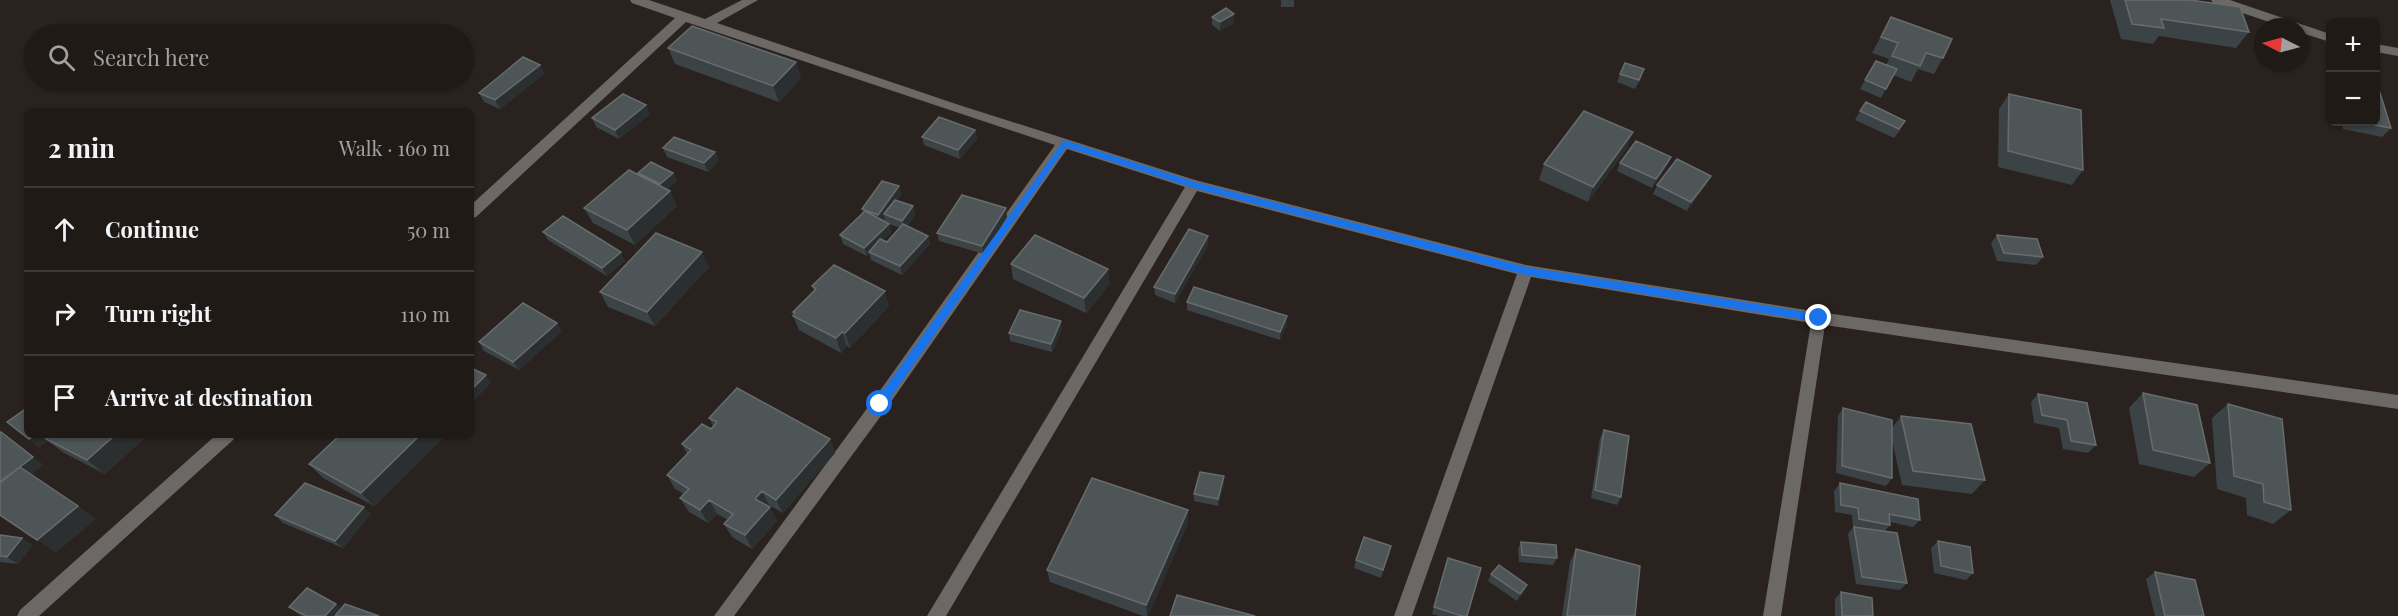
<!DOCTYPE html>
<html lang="en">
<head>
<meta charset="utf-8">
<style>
	:root { --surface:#201a17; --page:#2d2724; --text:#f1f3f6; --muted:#a2a1a1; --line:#3d3836 }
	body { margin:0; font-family:"Playfair Display",serif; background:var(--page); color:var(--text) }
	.controls { position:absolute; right:18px; top:18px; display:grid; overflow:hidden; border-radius:9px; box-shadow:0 2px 4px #0004 }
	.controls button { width:54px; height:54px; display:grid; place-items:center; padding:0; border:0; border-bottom:2px solid var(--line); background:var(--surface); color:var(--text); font:30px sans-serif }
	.compass { position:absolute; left:2254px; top:18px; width:54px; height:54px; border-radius:50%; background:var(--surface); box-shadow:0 2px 4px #0004; rotate:276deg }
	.stop { position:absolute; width:18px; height:18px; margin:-14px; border:4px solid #1a73e8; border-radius:50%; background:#fff }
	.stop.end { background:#1a73e8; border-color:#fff; box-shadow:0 2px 6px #0008 }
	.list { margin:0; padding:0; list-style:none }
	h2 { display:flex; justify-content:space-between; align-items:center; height:78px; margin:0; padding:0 24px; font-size:26px }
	h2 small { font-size:20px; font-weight:400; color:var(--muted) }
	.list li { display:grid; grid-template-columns:39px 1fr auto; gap:18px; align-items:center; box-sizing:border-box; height:84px; padding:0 24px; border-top:2px solid var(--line) }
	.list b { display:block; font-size:22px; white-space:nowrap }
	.list em { font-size:20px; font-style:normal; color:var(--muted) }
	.icon { flex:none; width:33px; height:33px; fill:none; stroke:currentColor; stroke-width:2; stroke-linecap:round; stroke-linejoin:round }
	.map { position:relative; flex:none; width:2398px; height:616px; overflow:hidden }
	.search { position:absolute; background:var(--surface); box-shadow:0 2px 4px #0004; left:24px; top:24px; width:450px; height:66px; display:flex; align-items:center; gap:15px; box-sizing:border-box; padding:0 21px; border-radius:33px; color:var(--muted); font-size:22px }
	.panel { position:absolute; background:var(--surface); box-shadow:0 2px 4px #0004; left:24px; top:108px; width:450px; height:330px; border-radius:9px }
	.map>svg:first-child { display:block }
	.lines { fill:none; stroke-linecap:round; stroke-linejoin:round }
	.minor { fill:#6c6866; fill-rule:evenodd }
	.wall { fill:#3b4346; fill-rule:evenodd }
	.shaded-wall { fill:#2c2f2f }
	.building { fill:#4e5557; stroke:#676c6d; stroke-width:1.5 }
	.route { fill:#1a73e8 }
</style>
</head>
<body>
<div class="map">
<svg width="2398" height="616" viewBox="0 0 2398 616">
	<rect width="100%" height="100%" fill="#2a221f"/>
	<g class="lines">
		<path class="minor" d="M630 0H649L705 19 742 0H758L717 23 959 105 1195 180 1526 265 1819 312 2398 395V409L1825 325 1781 616H1763L1811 323 1531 277 1412 616H1394L1517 274 1197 191 946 616H927L1185 187 1067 149 886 409 734 616H714L874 399 1055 145 686 22 476 217 471 218V205L675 18 632 3Z
			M2211 0H2230L2330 34V42L2299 32V27H2284L2213 3Z
			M2376 44 2398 48V56L2376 52Z
			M216 435H235L233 440 39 616H17L20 610Z"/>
	</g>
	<path class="wall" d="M1281 0H1294V7H1281Z
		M2110 0H2190L2249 32 2236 48 2159 36 2153 44 2121 39Z
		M1234 14V23L1220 31 1212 25V17Z
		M1891 17 1943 58 1934 74 1918 69 1911 82 1893 75 1881 98 1860 89 1876 61 1886 65 1889 59 1872 53Z
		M668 48 796 62 801 78 779 102 675 64Z
		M540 65 544 74 500 109 484 102 479 93Z
		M1620 74 1641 78 1635 89 1617 82Z
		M2009 94 2083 170 2072 185 1998 167 1999 109Z
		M1860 111 1900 130 1894 138 1855 120Z
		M650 114 619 139 596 127 592 118Z
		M2341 122H2376L2391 128 2382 137 2343 129Z
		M975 130 977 139 960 159 924 145 922 137Z
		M663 148 715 152 719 160 708 172 667 157Z
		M1627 148 1588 202 1539 180 1544 164Z
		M1671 157 1668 165 1652 188 1617 171 1620 163Z
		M638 173H673L677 181 668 189 670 191 677 206 635 245 593 223 584 208 639 175Z
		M1711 176 1707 184 1687 211 1653 194 1657 185Z
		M899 186 901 195 897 201 913 206 915 215 907 226 928 236 930 244 902 275 871 260 869 253 867 256 843 244 840 235 863 214 862 209ZM889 224 900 228 887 242 883 240 891 232Z
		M1006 208 1007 217 984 254 939 241 937 233Z
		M543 232 625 261 607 276 548 240Z
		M1997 235 2043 257 2036 265 1997 261 1991 243Z
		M1208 236V245L1175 303 1155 295 1154 287Z
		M1011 264 1110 284 1086 313 1013 279Z
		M709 267 655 326 608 307 600 292Z
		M812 286 889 306 850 348 847 346 841 353 799 330 793 316 794 314 793 312 814 291Z
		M1187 302 1287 316V324L1280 340 1187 310Z
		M1062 329 1052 352 1010 341 1009 333Z
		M562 331 519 370 484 351 479 342Z
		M2143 393 2210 463 2194 477 2139 464 2129 408Z
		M2038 394 2096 445 2088 453 2063 449 2059 428 2034 423 2031 402Z
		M2228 404 2291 510 2273 524 2247 515 2246 498 2217 489 2212 418Z
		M1843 408 1892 428 1901 416 1985 480 1972 494 1902 485 1892 440V478L1886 486 1836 473 1838 416Z
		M709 418 830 439 835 453 783 513 769 505 768 506 770 507 777 521 752 549 732 537 724 524 728 520 717 514 708 523 689 512 680 498 684 494 675 489 667 475 687 454 682 444 711 429 713 426Z
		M7 422 148 435 105 474 64 453 48 441 39 447Z
		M1604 430 1621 497 1617 505 1591 498 1600 438Z
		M340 435H445V436L374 506 323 478 309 464Z
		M1840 483 1920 520 1913 527 1890 522V525L1885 531 1907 583 1900 590 1856 584 1848 534 1853 527 1852 515 1835 512 1834 491Z
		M1224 484 1218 506 1194 501V494Z
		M1188 510V523L1148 616H1143L1050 582 1047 570Z
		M371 514 343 548 283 523 275 515Z
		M0 535 33 545 18 564 0 562Z
		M1938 541 1973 573 1966 580 1934 573 1931 548Z
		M1521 542 1557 558 1553 565 1519 562 1518 549Z
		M1576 549 1635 616H1562L1570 562Z
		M1389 553 1381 578 1354 568 1356 560Z
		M1448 558 1467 616H1439L1432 614Z
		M2155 572 2204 616H2155L2146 579Z
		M1491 574 1524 592 1517 601 1488 581Z
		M1841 592 1873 616H1835V599Z
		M336 604 341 608 379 616H301L289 607Z"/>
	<path class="shaded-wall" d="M1234 14V23L1220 31V22Z
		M796 62 801 78 779 102 773 86Z
		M540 65 544 74 500 109 495 100Z
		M646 105 650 114 619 139 615 130Z
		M975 130 977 139 960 159 958 150Z
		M1633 132 1627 148 1588 202 1593 187Z
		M715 152 719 160 708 172 704 163Z
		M1671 157 1668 165 1652 188 1656 179Z
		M673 173 677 181 664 193 660 184Z
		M1711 176 1707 184 1687 211 1691 202Z
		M899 186 901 195 887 215 884 214 885 218 881 224 878 215Z
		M670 191 677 206 635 245 627 230Z
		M913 206 915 215 904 229 902 221Z
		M1006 208 1007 217 984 254 982 246Z
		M889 224 891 232 870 252H869V253L867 256 864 248Z
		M928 236 930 244 902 275 900 266Z
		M1208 236V245L1175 303V294Z
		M621 252 625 261 607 276 602 268Z
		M702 252 709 267 655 326 647 312Z
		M1108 269 1110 284 1086 313 1084 298Z
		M885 291 889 306 850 348 845 333Z
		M1287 316V324L1280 340V332Z
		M1061 321 1062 329 1052 352 1051 344Z
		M557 323 562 331 519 370 513 362Z
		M842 332 847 346 841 353 836 338Z
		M486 375 491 383 471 404V390Z
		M1 432 44 465 0 498Z
		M35 435H55L46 439 48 441 39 447 29 439Z
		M115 435H148L105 474 87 460Z
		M420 435 445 436 374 506 361 493Z
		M830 439 835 453 783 513 776 500Z
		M1224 476V484L1218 506V499Z
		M762 491 769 505 762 512 755 499Z
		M709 500 717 514 708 523 700 510Z
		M78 506 96 519 56 553 37 540Z
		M364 507 371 514 343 548 335 541Z
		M770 507 777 521 752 549 745 535Z
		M1188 510V523L1148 616H1147L1146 605Z
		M22 538 33 545 18 564 7 557Z
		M1527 585 1524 592 1517 601 1520 594Z
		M336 604 345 611 340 616H325Z"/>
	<path class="building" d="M2125 0H2190L2240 7 2249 32 2161 19 2164 28 2132 24Z
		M1226 8 1234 14 1220 22 1212 17Z
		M1891 17 1952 39 1943 58 1926 53 1920 66 1892 56 1898 43 1881 37Z
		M692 26 796 62 773 86 668 48Z
		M523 57 540 65 495 100 479 93Z
		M1876 61 1897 69 1886 89 1865 80Z
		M1625 63 1644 69 1639 80 1620 74Z
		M2376 80 2391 128 2359 122H2376Z
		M623 94 646 105 615 130 592 118Z
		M2009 94 2081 110 2083 170 2008 151Z
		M1866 102 1905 121 1899 129 1860 111Z
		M1584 111 1633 132 1593 187 1544 164Z
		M939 117 975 130 958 150 922 137Z
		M674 137 715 152 704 163 663 148Z
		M1636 141 1671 157 1656 179 1620 163Z
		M1677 159 1711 176 1691 202 1657 185Z
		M651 162 673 173 660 184 638 173Z
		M629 170 670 191 627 230 584 208Z
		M882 181 899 186 878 215 862 209Z
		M962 195 1006 208 982 246 937 233Z
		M895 200 913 206 902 221 884 214Z
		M865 211 889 224 864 248 840 235Z
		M563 216 621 252 602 268 543 232Z
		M903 224 928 236 900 266 869 252 880 239 887 242Z
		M1189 229 1208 236 1175 294 1154 287Z
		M656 233 702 252 647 312 600 292Z
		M1035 235 1108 269 1084 298 1011 264Z
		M1997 235 2037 239 2043 257 2004 253Z
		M834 265 885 291 845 333 842 332 836 338 793 316 795 312H793L816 289 812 286Z
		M1194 287 1287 316 1280 332 1187 302Z
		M523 303 557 323 513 362 479 342Z
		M1020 310 1061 321 1051 344 1009 333Z
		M471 368 486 375 471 390Z
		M737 388 830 439 776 500 762 491 755 499 770 507 745 535 724 524 733 514 709 500 700 510 680 498 689 489 667 475 691 450 682 444 702 424 711 429 717 422 709 418Z
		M2143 393 2197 405 2210 463 2153 450Z
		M2038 394 2087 403 2096 445 2071 441 2067 420 2042 415Z
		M2228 404 2282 419 2291 510 2264 502 2263 484 2234 476Z
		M27 408V435H35L29 439 7 422Z
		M1843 408 1892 420V478L1842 466Z
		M1901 416 1971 424 1985 480 1913 471Z
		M1604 430 1629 436 1621 497 1595 490Z
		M0 432H1L33 457 0 482Z
		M50 435H115L87 460 46 439Z
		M340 435H420L361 493 309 464Z
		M20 467 78 506 37 540 0 515V483Z
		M1200 472 1224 476 1218 499 1194 494Z
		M1092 478 1188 510 1146 605 1047 570Z
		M305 483 364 507 335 541 275 515Z
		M1840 483 1918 499 1920 520 1889 514 1890 525 1859 519 1858 508 1841 505Z
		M1854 527 1897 533 1907 583 1862 577Z
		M0 535 22 538 7 557 0 556Z
		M1364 537 1391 546 1383 570 1356 560Z
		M1938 541 1970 547 1973 573 1941 566Z
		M1521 542 1556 545 1557 558 1522 555Z
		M1576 549 1640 566 1635 616H1567Z
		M1448 558 1481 568 1467 616H1462L1434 607Z
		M1499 565 1527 585 1520 594 1491 574Z
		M2155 572 2195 580 2204 616H2165Z
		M307 588 336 604 325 616H306L289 607Z
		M1841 592 1872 598 1873 616H1842Z
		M1177 595 1255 616H1170Z
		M345 604 379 616H335Z"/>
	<path class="route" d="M1064 140 1195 182 1526 267 1819 314 1824 318 1819 322 1526 275 1194 188 1066 147 884 407H876V400Z"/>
</svg>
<div class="controls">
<button>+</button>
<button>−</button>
</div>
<svg class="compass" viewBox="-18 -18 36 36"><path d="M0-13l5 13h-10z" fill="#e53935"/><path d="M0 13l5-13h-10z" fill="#a2a1a1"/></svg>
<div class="stop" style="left:880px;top:404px"></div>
<div class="stop end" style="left:1819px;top:318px"></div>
<div class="search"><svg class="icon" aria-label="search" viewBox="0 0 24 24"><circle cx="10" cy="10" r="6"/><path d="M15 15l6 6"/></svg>Search here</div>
<section class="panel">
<h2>2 min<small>Walk · 160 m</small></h2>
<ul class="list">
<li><svg class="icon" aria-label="ahead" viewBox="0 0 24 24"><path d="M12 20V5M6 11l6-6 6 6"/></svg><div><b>Continue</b></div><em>50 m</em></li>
<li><svg class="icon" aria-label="right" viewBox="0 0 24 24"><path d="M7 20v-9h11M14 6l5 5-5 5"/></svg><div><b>Turn right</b></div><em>110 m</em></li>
<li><svg class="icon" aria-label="arrive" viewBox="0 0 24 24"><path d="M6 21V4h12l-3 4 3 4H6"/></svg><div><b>Arrive at destination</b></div></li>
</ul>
</section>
</div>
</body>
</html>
